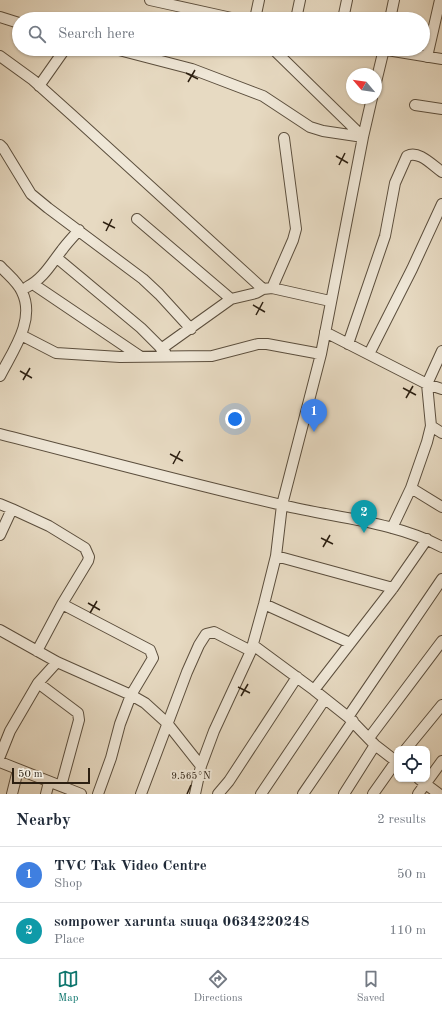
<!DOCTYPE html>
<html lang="en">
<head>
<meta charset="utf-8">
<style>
	:root { --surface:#fff; --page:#f2f2f3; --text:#1f2937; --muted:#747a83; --line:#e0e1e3; --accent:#0f766e }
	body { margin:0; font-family:"Old Standard TT",serif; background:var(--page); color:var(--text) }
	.controls { position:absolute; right:12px; bottom:12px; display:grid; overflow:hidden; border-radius:8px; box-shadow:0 1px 3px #0004 }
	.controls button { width:36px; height:36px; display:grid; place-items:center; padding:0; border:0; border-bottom:1px solid var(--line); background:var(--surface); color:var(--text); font:20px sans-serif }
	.compass { position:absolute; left:346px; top:68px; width:36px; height:36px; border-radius:50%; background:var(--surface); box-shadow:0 1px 3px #0004; rotate:299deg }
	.scale { position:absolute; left:12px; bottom:10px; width:78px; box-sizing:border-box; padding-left:4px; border:2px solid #2c1f11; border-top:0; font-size:11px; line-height:14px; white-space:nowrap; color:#2c1f11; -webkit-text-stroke:3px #efe7d7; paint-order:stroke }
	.you { position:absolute; left:235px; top:419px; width:14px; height:14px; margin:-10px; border:3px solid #fff; border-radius:50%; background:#1a73e8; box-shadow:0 0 0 6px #1a73e833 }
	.badge { display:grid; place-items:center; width:26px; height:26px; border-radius:50%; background:var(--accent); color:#fff; font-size:13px; font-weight:700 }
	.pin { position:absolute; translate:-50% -33px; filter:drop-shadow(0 1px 2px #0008) }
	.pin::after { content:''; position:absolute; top:21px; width:14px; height:12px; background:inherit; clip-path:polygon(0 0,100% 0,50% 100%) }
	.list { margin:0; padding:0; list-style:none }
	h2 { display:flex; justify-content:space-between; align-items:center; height:52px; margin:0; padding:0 16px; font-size:17px }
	h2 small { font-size:13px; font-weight:400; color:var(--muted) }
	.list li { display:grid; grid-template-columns:26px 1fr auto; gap:12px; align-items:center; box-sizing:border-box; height:56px; padding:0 16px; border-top:1px solid var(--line) }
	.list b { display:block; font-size:15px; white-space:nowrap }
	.list p { margin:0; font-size:13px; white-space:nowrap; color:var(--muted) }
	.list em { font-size:13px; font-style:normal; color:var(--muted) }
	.icon { flex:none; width:22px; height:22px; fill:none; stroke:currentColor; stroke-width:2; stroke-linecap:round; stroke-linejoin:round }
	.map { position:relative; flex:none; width:442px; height:794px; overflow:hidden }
	.search { position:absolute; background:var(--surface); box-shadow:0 1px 3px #0004; left:12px; right:12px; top:12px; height:44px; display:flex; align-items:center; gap:10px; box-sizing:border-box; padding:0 14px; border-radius:22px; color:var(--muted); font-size:15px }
	.sheet { height:164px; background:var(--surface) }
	nav { display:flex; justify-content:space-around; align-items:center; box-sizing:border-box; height:56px; border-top:1px solid var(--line); background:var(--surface); font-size:11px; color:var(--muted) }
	nav a { display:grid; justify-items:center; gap:2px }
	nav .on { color:var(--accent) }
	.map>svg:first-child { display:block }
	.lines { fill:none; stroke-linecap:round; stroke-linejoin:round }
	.minor-casing { stroke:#5b4e3d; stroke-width:12 }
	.minor { stroke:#efe7d7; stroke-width:10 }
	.ticks { fill:none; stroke:#2c1f11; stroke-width:1.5 }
	.ticks-label { font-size:10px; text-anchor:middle; fill:#2c1f11; stroke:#efe7d7; stroke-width:4; stroke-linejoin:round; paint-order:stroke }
</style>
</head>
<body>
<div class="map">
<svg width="442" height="794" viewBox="0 0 442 794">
	<rect width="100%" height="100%" fill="#e7dac2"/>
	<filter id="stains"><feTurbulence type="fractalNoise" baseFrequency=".005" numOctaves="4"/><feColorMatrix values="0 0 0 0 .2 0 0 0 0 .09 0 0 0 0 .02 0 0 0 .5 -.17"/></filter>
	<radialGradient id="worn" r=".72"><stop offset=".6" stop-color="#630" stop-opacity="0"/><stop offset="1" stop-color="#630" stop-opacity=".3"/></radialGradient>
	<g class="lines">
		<g class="minor-casing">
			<path id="minor" d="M150 0 236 19
				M0 17 19 23
				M255 19 259 0
				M296 19 300 0
				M343 19 347 0
				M390 19 394 0
				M115 49 192 69 263 96 310 127 323 131 363 137
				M273 49 363 137
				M381 49 442 59
				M0 56 33 80 72 115 263 289
				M427 57 440 0
				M376 82 384 49
				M39 86 65 49
				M415 105 442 109
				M0 145 3 148 31 194 48 208 143 279 159 294 191 329
				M137 219 231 299
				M57 258 141 328 165 352
				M0 266C7 274 18 282 22 292 36 320 12 352 0 376
				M33 284 141 357
				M27 287C43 279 51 264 62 250 67 243 73 237 79 230
				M272 288 293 240 296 229 284 138
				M325 332 427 384 442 389
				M21 335 56 353 120 357 212 356 258 344H267L321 354
				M348 344 385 236 395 183 407 156C419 150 432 165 442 172
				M161 349 231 299 256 293 263 289 272 288 330 301
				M369 354 412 269 442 204
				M431 426 442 433
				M0 434C94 458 187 483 282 505 335 518 393 521 442 547
				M411 488 442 507
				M0 504 12 509 49 526 85 548 89 557 88 561 62 604 37 651
				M392 528 411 488 427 442 431 426 427 384 442 351
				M0 535 12 509
				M276 556 393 588
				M62 604 150 650 153 658 131 695 120 724 111 758 98 794
				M264 604 350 643
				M0 630 57 662 131 695 145 703 167 723 201 766
				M253 645 314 690 348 717 375 745 397 762
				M38 683 78 713 79 720 61 786
				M314 690 393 588 427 539
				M348 717 442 579
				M369 738 442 641
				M406 749 442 705
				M0 756 10 731 38 683 57 662
				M0 762 81 794
				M419 779 439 794
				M12 794 18 770
				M46 794 49 782
				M141 794 187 672 199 645 206 634 214 632 251 651
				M195 794 201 766 214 731 251 651 264 604 276 556 282 505 321 354 363 137 372 98
				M218 794 229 781 297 677
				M261 794 325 699
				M303 794 353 721
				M344 794 375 745
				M373 794 397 760
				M418 794 442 761"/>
		</g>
		<use href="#minor" class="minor"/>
	</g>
	<path class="ticks" d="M186 73 198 79M188 82 195 70M336 156 348 163M339 165 345 153M103 222 115 228M106 231 112 219M253 305 265 312M256 315 263 302M20 371 32 378M23 380 30 368M403 388 416 395M406 398 413 386M170 454 183 461M173 464 180 451M321 538 333 544M323 547 330 535M88 603 100 610M90 613 97 601M238 687 250 693M241 696 248 684M187 794 191 785"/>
	<g class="ticks-label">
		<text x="191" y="779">9.565°N</text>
	</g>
	<rect width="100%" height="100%" filter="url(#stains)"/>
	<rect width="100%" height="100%" fill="url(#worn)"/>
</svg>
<div class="controls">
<button><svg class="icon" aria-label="locate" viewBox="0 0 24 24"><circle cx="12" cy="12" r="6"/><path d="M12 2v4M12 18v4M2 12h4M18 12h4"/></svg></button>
</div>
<svg class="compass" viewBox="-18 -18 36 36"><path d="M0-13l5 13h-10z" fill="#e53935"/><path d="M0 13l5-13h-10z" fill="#747a83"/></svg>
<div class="scale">50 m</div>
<div class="you"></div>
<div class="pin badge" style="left:314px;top:432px;background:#3f7fe0">1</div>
<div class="pin badge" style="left:364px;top:533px;background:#0f9aa8">2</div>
<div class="search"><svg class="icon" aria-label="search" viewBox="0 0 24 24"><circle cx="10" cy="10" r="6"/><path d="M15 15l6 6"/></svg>Search here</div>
</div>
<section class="sheet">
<h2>Nearby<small>2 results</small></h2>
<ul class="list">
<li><span class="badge" style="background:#3f7fe0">1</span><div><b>TVC Tak Video Centre</b><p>Shop</p></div><em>50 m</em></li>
<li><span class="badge" style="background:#0f9aa8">2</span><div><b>sompower xarunta suuqa 0634220248</b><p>Place</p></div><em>110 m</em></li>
</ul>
</section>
<nav>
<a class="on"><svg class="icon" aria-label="map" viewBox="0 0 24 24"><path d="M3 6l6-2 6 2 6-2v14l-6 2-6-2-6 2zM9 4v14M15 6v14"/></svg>Map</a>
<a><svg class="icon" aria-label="directions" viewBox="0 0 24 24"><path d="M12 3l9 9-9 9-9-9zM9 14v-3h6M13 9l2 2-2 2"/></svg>Directions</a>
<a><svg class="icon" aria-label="saved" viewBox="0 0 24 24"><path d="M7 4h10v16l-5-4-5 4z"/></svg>Saved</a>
</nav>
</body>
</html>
